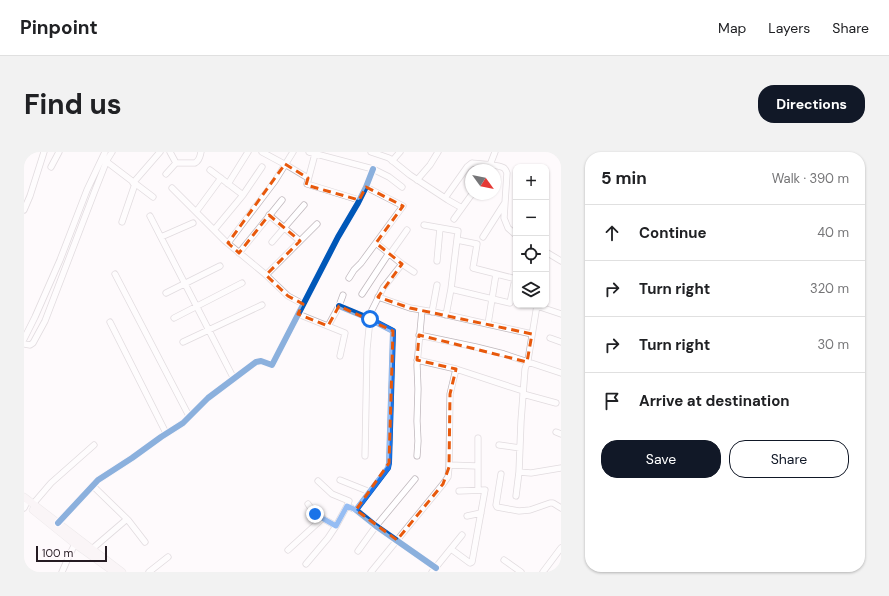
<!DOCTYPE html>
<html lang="en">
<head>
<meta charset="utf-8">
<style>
	:root { --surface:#fff; --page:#f2f2f2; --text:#202124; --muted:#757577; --line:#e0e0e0; --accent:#111827 }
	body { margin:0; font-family:"DM Sans",sans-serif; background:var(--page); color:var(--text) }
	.controls { position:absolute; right:12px; top:12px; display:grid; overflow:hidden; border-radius:8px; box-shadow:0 1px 3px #0004 }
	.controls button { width:36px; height:36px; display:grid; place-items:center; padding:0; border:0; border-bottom:1px solid var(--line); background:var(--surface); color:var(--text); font:20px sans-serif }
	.compass { position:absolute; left:441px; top:12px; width:36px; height:36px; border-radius:50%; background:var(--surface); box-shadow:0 1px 3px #0004; rotate:123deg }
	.scale { position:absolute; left:12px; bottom:10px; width:71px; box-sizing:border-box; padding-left:4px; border:2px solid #251b22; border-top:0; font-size:11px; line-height:14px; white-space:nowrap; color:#251b22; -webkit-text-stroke:3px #fff9fd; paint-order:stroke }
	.stop { position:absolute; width:12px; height:12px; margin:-9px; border:3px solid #1a73e8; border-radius:50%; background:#fff }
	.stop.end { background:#1a73e8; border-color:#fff; box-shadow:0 1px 4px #0008 }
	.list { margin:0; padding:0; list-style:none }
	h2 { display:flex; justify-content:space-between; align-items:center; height:52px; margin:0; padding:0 16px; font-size:17px }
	h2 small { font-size:13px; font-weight:400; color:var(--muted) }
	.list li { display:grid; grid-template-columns:26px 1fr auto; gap:12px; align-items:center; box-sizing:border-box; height:56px; padding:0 16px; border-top:1px solid var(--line) }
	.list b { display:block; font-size:15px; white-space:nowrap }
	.list em { font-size:13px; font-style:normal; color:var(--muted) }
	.actions { display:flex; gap:8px; padding:12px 16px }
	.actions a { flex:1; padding:9px 0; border:1px solid var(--accent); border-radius:16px; text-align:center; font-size:14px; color:var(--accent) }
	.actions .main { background:var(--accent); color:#fff }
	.icon { flex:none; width:22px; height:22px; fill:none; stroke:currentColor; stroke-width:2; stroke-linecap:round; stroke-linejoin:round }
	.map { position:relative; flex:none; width:537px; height:420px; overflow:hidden; border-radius:16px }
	header { display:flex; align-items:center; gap:24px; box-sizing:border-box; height:56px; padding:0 20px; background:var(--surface); border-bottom:1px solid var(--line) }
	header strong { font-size:19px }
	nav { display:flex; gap:22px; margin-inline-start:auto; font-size:14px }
	.intro { display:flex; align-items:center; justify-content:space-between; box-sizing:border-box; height:96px; padding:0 24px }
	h1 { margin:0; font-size:28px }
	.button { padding:10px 18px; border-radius:16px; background:var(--accent); color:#fff; font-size:14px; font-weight:700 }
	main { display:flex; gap:24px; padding:0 24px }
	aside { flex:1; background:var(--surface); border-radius:16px; box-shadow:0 1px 3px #0004 }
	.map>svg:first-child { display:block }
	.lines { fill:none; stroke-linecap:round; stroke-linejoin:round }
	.minor-casing { stroke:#bfb7bc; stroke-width:7 }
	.major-casing { stroke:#d8d4d6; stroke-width:8 }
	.minor { stroke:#fffeff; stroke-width:5.5 }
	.major { stroke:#f6eff1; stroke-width:7 }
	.cycleway-casing { stroke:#fff9fd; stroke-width:8 }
	.cycleway { stroke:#0057b8; stroke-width:6 }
	.route { stroke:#1a73e8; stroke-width:5 }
	.marked { fill:none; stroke:#e8590c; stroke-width:3; stroke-dasharray:8 5; stroke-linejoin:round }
</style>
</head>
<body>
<header>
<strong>Pinpoint</strong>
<nav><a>Map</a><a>Layers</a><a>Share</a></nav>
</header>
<div class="intro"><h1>Find us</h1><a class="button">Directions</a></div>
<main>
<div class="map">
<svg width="537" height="420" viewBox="0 0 537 420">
	<rect width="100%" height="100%" fill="#fefafc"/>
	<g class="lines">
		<g class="minor-casing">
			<path id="minor" d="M146 0 152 11
				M238 0 264 14 284 26
				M285 0 349 17 365 25 378 35
				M347 0 365 6 386 23 424 48 438 56
				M291 2 283 32 335 48
				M368 9 376 0
				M83 10 129 45
				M27 15 35 0
				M186 18 219 43
				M463 18 466 13 471 0
				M142 22 152 11H171C176 8 176 4 177 0
				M393 28 406 13 414 0
				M109 31 136 0
				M204 32 224 0
				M148 36 201 89 241 122 264 144 279 152
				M421 46 443 15 448 11C455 12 474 12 480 16 482 18 482 19 483 21L480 66 484 76 492 83
				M0 58 6 44 20 0
				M172 60 197 26
				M245 63 276 89
				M126 64 210 227
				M430 67 448 42
				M98 70 111 32
				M400 73 434 79 427 137 422 163
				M190 78 219 43 238 15
				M137 85 169 71
				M459 85 480 52
				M433 88 453 92 449 116 492 127
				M248 90 260 76 280 53
				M204 91 251 29 269 0
				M352 91 378 112 390 120
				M522 100 537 109
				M215 101 258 48
				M366 102 383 78
				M413 109 416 76
				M91 122 165 264
				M242 123 293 72
				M325 126 330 118 337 111 379 54 342 35
				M427 137 486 151 491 127
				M142 141 196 114
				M338 142 365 101
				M354 145 386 156 410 160 508 182
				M315 154 344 166 369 179 365 311 364 316 332 358 352 374 412 416
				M513 154 537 162
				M408 160 413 133
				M274 162 321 181 316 204
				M150 166 218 131
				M344 166 359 136 378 112
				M86 170 142 281
				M464 172 472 122
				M304 174 315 154 319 143
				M395 183 452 195 480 202 537 221
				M526 186 537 190
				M0 187 11 165 36 108 63 38 81 0
				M159 190 238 153
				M0 192 6 193 9 191 21 169 70 41 83 8 88 0
				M393 208 432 217 499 239
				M499 242 532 251
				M532 280 537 282
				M475 293 496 296
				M341 304 343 197 346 167
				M393 304 394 289 393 269 394 237 393 213 398 158
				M425 313 453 314
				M495 320 507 321 537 316
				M477 322 472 353 473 355 495 359 506 358 526 351H529L537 356
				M316 328 346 340
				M294 329 308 342 325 349 323 354
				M69 334 104 368 121 390
				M454 338V286
				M492 344 495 320 497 269 501 217 504 208 513 153
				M9 352 27 331 70 293
				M284 352 291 362 312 374
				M0 356 2 352
				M443 364 457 361
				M34 371 74 328 108 306 137 285 159 271 184 246 232 210 237 209 248 213 314 85 334 51 342 35 349 17
				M68 397 103 367
				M427 397 446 411 448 410 461 338 435 339
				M264 398 299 366
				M334 399 352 374 391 327
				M480 408 497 420
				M282 412 304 386 312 374 323 354 332 358
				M38 420 45 404 51 392
				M125 420 144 405
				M347 420 419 332 424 325 425 315 426 242 432 217
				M408 420 438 383
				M519 420 537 396"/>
		</g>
		<g class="major-casing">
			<path id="major" d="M0 345 98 420
				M9 358 51 392 90 420"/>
		</g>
		<use href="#minor" class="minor"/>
		<use href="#major" class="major"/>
		<g class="cycleway-casing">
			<path id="cycleway" d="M315 154 344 166 369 179 365 311 364 316 332 358 352 374 412 416
				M34 371 74 328 108 306 137 285 159 271 184 246 232 210 237 209 248 213 314 85 334 51 342 35 349 17"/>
		</g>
		<use href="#cycleway" class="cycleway"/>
	</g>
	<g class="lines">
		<path class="route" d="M291 362 312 374 323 354 332 358 364 316 365 311 369 179 346 167"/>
	</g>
	<path d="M0 0H537V420H0ZM261 12 284 26 282 33 335 48 342 35 379 54 352 91 378 112 354 145 386 156 508 182 503 210 395 183 393 208 432 217 426 242 425 315 419 332 373 388 332 358 365 311 369 179 315 154 304 174 274 162 279 152 264 144 242 123 276 89 245 63 215 101 204 91Z" fill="#fefafc" fill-opacity=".55" fill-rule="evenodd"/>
	<path class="marked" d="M261 12 284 26 282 33 335 48 342 35 379 54 352 91 378 112 354 145 386 156 508 182 503 210 395 183 393 208 432 217 426 242 425 315 419 332 373 388 332 358 365 311 369 179 315 154 304 174 274 162 279 152 264 144 242 123 276 89 245 63 215 101 204 91Z"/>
</svg>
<div class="controls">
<button>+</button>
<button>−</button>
<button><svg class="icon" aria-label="locate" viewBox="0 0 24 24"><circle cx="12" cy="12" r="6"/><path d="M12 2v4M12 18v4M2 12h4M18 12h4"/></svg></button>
<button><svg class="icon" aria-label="layers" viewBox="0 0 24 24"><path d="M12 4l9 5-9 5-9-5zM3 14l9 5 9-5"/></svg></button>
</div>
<svg class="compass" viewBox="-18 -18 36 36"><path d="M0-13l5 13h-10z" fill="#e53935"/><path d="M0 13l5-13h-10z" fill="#757577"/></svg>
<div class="scale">100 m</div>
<div class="stop" style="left:346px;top:167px"></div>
<div class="stop end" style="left:291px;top:362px"></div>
</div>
<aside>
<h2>5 min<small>Walk · 390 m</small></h2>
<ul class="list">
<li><svg class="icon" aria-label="ahead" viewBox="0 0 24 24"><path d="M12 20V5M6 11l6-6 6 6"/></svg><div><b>Continue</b></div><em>40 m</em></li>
<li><svg class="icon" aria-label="right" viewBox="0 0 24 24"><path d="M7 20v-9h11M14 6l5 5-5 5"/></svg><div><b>Turn right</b></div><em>320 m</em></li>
<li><svg class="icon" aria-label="right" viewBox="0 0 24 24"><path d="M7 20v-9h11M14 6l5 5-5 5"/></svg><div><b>Turn right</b></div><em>30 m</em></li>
<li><svg class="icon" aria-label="arrive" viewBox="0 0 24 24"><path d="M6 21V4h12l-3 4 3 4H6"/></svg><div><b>Arrive at destination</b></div></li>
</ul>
<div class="actions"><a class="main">Save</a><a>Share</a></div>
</aside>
</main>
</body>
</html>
